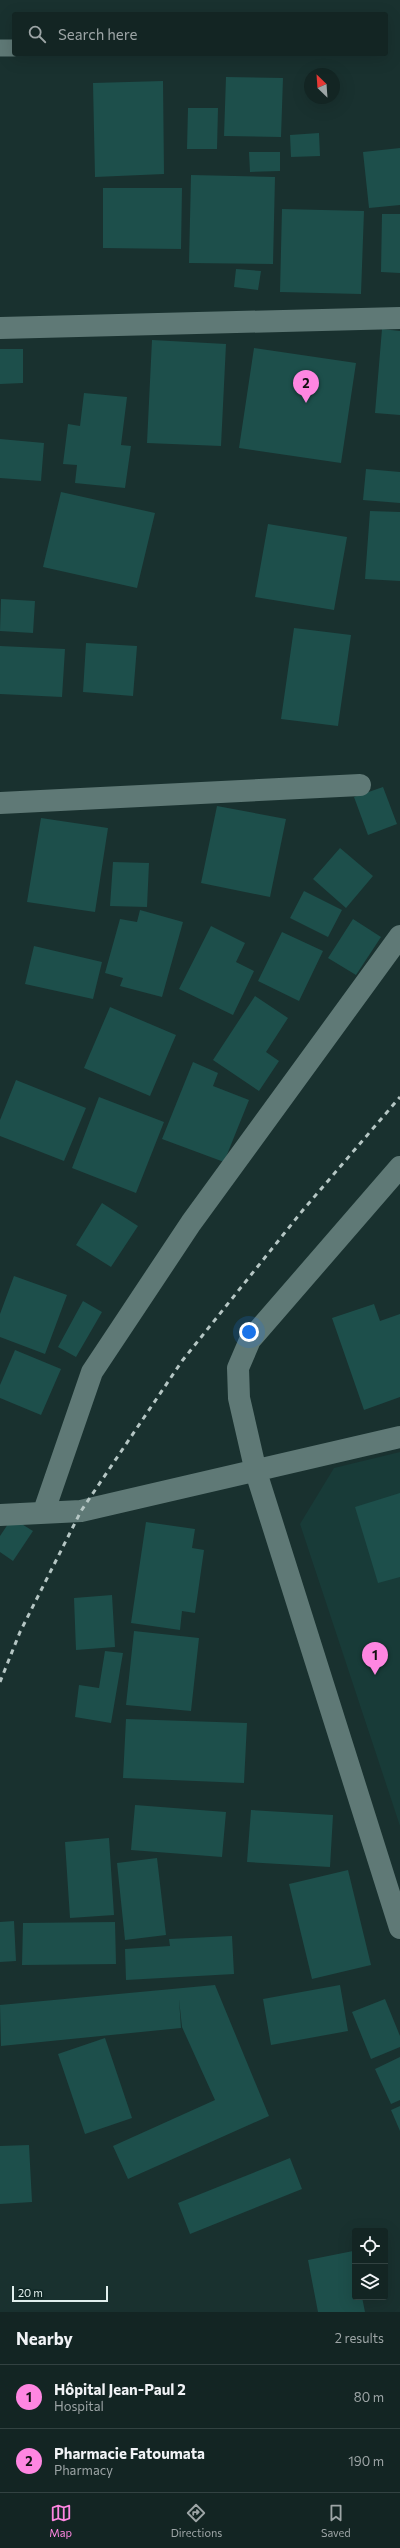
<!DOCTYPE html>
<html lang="en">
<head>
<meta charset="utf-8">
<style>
	:root { --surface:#132523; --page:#1c2d2b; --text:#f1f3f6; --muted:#9da5a6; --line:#324241; --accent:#fe86e1 }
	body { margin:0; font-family:Commissioner,sans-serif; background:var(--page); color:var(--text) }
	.controls { position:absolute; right:12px; bottom:12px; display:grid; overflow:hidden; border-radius:4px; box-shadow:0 4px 16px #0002 }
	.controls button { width:36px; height:36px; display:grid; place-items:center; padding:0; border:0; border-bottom:1px solid var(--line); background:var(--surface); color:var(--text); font:20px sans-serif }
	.compass { position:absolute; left:304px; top:68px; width:36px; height:36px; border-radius:50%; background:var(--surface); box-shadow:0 4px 16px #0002; rotate:335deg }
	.scale { position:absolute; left:12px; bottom:10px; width:96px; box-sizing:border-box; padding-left:4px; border:2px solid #e1efed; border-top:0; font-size:11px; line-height:14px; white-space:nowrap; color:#e1efed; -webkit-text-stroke:3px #0f2725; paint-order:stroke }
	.you { position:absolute; left:249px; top:1332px; width:14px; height:14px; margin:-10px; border:3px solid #fff; border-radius:50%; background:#1a73e8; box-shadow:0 0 0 6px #1a73e833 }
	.badge { display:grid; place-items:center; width:26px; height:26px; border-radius:50%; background:var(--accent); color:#111; font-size:13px; font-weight:700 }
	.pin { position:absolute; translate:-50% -33px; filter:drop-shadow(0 1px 2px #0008) }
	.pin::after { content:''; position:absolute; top:21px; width:14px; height:12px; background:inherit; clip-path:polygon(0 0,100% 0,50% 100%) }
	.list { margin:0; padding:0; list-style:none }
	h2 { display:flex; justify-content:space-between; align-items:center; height:52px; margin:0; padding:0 16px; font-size:17px }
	h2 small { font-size:13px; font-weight:400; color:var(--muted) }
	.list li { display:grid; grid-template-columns:26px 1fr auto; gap:12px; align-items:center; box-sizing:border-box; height:64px; padding:0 16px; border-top:1px solid var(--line) }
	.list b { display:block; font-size:15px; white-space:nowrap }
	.list p { margin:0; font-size:13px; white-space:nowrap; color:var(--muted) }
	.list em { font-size:13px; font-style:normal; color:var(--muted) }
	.icon { flex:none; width:22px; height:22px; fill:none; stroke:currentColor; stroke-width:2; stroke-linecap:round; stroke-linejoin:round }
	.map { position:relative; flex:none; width:400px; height:2312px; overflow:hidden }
	.search { position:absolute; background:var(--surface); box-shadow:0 4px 16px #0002; left:12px; right:12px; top:12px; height:44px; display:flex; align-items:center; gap:10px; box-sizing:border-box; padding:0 14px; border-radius:4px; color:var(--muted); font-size:15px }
	.sheet { height:180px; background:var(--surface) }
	nav { display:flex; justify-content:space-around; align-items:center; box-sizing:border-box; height:56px; border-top:1px solid var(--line); background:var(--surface); font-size:11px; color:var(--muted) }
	nav a { display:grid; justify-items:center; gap:2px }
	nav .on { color:var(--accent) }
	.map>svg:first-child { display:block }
	.built { fill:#183b38 }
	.building { fill:#1d4f4b }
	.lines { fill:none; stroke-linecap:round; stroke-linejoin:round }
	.lane { stroke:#5f7976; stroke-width:17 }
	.street { stroke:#5f7976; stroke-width:22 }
	.rail { stroke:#b5c6c4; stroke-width:3; stroke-dasharray:5 5; stroke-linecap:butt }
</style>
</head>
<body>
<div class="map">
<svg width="400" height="2312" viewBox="0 0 400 2312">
	<rect width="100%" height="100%" fill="#19312f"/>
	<path class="built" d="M400 1452V1826L300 1524 334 1468Z"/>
	<path class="building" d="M226 77 283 78 281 137 224 136Z
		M163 81 164 174 95 177 93 83Z
		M188 108H218L217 149H187Z
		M319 133 320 156 291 157 290 135Z
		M400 148V205L369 208 363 152Z
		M249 152H280V171L250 172Z
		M191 175 275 177 273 264 189 263Z
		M103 188H182L181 249 103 248Z
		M282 209 364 211 361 294 280 292Z
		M382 214H400V273L381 272Z
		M236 269 261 271 258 290 234 287Z
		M382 329 400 331V415L375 413Z
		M152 340 226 344 221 446 147 443Z
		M254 348 356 363 341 463 239 448Z
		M0 349H23V383L0 384Z
		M84 393 127 397 121 445 131 446 125 488 75 483 77 465 63 464 68 424 80 426Z
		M0 439 44 443 41 481 0 478Z
		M366 469 400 472V503L363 500Z
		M61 492 155 513 137 588 43 567Z
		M370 511 400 512V581L365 579Z
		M268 524 347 537 334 610 255 597Z
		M1 599 35 601 33 633 0 631Z
		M294 628 351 635 338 726 281 719Z
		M86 643 137 646 133 696 83 692Z
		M0 646 65 649 62 697 0 694Z
		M383 787 397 824 368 835 354 797Z
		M217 806 286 819 270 897 201 883Z
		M41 818 108 828 95 912 27 902Z
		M340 848 373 876 346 908 313 879Z
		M113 862 149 863 147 907 110 906Z
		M304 891 342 910 328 937 290 918Z
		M140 910 183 922 162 997 120 986 123 978 105 973 120 919 137 922Z
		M353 919 381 937 356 975 328 958Z
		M211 926 245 943 236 962 254 971 233 1015 179 989Z
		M282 932 323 951 299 1001 258 981Z
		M34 946 102 962 93 999 25 984Z
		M255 996 288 1018 266 1052 279 1061 259 1091 213 1060Z
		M110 1007 176 1035 150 1096 84 1068Z
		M193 1062 218 1073 213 1086 249 1100 224 1162 162 1139Z
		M16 1080 86 1108 64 1161 0 1136V1120Z
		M99 1097 164 1122 136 1193 72 1168Z
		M102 1203 138 1226 111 1267 76 1245Z
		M14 1276 67 1295 45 1354 0 1337V1314Z
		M83 1301 102 1312 76 1357 58 1347Z
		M374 1304 380 1321 400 1314V1397L364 1410 332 1318Z
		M15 1350 61 1369 41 1415 0 1398V1385Z
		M400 1493V1577L378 1583 355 1507Z
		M12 1518 33 1531 13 1561 0 1552V1536Z
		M146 1522 195 1529 192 1548 204 1550 195 1613 182 1611 180 1630 131 1623Z
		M112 1595 115 1647 76 1650 74 1598Z
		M134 1631 199 1638 191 1711 126 1705Z
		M105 1651 123 1653 111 1723 75 1717 79 1685 99 1688Z
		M126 1719 247 1723 244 1783 123 1778Z
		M135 1805 226 1812 222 1857 131 1850Z
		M251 1810 333 1815 330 1867 247 1862Z
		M109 1838 114 1915 70 1918 65 1842Z
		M157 1858 166 1935 125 1940 117 1863Z
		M348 1870 371 1965 312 1979 289 1884Z
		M14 1921 16 1961 0 1962V1922Z
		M115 1922 116 1964 22 1965 23 1923Z
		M232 1936 234 1974 126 1980 125 1949 170 1946 169 1939Z
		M215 1985 269 2116 128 2179 113 2146 215 2100 182 2027 179 1999 181 2028 1 2046 0 2005Z
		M340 1985 348 2031 271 2045 263 1999Z
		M385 1999 400 2036V2047L371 2059 352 2012Z
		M105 2038 132 2118 85 2134 58 2054Z
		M400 2057V2100L391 2104 375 2069Z
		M400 2106V2131L391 2110Z
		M29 2145 32 2202 0 2204V2146Z
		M290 2158 302 2189 190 2234 178 2203Z
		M353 2251 355 2297H362L365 2312H318L308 2260Z"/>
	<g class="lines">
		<path class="lane" d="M0 48H14"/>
		<path class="street" d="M0 328 400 318
			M0 803 360 785
			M400 1167 250 1340 238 1368 239 1398 256 1472 400 1928
			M44 1511 92 1372 191 1223 400 936
			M0 1515 81 1511 400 1437"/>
		<path class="rail" d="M0 1682 20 1632 81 1511 182 1361 303 1210 400 1097"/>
	</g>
</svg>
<div class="controls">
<button><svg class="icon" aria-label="locate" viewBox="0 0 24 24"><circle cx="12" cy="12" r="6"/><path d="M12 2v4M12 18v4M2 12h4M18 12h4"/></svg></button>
<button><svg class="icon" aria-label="layers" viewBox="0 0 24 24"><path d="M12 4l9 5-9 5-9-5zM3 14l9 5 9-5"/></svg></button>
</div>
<svg class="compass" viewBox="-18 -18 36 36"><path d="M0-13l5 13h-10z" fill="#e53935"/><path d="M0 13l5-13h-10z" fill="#9da5a6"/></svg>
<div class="scale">20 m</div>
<div class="you"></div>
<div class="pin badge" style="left:375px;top:1675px">1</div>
<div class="pin badge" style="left:306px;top:403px">2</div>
<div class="search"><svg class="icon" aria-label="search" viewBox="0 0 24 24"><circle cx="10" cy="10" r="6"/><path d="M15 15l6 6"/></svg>Search here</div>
</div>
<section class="sheet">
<h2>Nearby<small>2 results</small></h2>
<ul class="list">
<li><span class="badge">1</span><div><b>Hôpital Jean-Paul 2</b><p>Hospital</p></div><em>80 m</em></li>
<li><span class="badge">2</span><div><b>Pharmacie Fatoumata</b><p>Pharmacy</p></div><em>190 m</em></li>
</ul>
</section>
<nav>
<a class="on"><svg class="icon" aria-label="map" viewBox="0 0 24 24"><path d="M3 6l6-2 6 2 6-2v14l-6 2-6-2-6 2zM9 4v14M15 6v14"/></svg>Map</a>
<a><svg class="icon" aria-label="directions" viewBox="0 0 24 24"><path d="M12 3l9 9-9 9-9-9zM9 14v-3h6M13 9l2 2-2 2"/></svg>Directions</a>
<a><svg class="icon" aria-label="saved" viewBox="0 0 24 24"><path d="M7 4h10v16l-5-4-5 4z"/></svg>Saved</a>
</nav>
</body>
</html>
